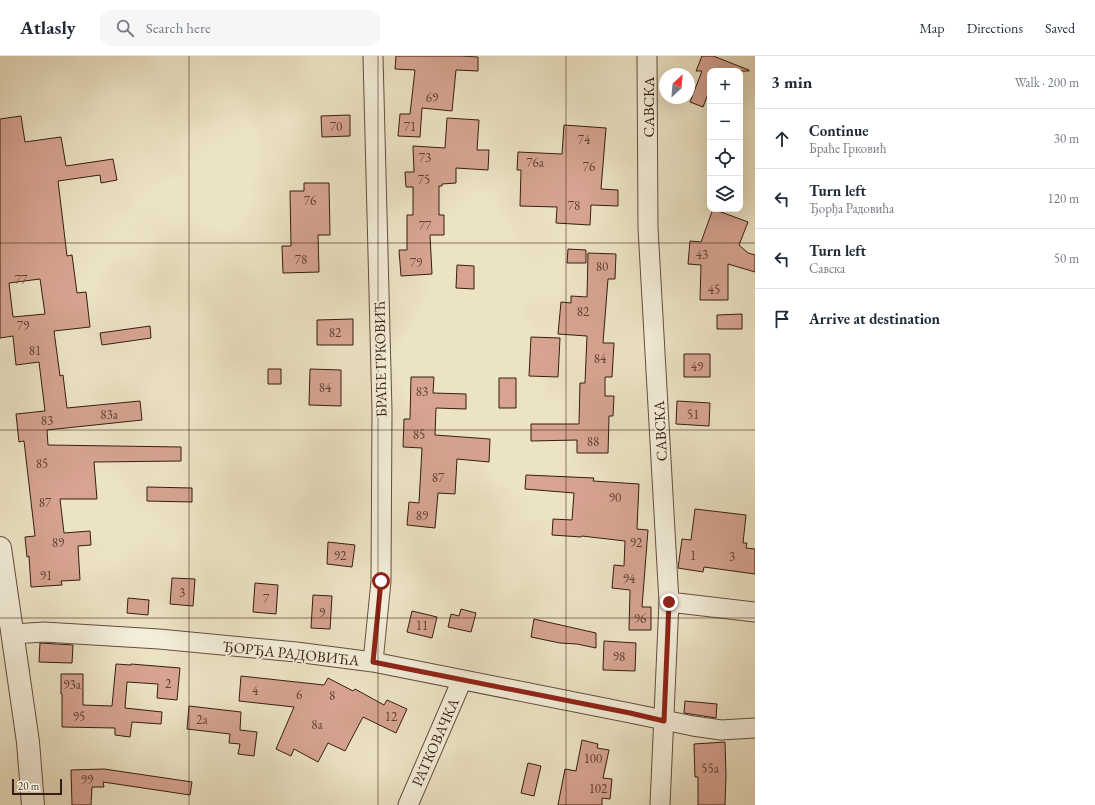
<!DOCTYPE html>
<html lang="en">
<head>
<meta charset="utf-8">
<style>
	:root { --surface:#fff; --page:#f6f6f7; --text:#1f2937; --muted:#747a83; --line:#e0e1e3 }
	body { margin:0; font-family:"EB Garamond",serif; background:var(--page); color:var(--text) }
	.controls { position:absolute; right:12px; top:12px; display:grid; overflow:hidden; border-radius:8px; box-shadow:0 4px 16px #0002 }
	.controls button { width:36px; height:36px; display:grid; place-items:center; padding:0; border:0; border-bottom:1px solid var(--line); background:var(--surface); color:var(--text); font:20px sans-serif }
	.compass { position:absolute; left:659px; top:12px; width:36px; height:36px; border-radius:50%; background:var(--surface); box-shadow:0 4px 16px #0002; rotate:26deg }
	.scale { position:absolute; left:12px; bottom:10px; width:50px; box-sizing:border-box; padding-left:4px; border:2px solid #361d11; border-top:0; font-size:11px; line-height:14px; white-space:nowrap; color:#361d11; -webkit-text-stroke:3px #f3edd9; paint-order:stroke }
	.stop { position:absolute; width:12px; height:12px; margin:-9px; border:3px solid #8f2418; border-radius:50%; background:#fff }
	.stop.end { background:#8f2418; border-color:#fff; box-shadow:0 1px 4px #0008 }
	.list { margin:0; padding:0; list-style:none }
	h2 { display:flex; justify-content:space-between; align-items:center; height:52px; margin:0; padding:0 16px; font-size:17px }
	h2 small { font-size:13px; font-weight:400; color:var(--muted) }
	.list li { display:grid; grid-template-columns:26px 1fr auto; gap:12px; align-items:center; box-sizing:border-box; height:60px; padding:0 16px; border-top:1px solid var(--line) }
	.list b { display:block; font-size:15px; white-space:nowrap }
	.list p { margin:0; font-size:13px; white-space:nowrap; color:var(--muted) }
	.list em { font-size:13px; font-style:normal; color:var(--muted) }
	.icon { flex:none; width:22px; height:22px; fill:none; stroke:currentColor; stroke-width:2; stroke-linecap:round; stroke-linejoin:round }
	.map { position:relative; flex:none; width:755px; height:749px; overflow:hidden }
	header { display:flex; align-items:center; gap:24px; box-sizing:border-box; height:56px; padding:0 20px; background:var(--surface); border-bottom:1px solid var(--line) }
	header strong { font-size:19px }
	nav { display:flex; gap:22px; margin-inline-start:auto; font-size:14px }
	.search { width:280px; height:36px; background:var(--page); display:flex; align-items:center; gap:10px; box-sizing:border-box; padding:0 14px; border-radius:12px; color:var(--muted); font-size:15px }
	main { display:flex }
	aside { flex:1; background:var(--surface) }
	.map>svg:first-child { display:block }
	.building { fill:#d6a491; stroke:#361d11; fill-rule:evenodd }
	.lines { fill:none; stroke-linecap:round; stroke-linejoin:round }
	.minor-casing { stroke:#644e3e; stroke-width:21 }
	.tertiary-casing { stroke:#644e3e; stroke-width:24 }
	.minor { stroke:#f3edd9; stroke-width:19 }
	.tertiary { stroke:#f3edd9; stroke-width:22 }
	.route { stroke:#8f2418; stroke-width:5 }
	.grid { fill:none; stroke:#361d11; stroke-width:1; stroke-opacity:0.55 }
	.labels { text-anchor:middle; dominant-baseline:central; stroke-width:3.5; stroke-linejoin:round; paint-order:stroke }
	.number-label { font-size:13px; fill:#5e3f31 }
	.street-label { font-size:15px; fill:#361d11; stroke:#f3edd9 }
</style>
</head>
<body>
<header>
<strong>Atlasly</strong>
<div class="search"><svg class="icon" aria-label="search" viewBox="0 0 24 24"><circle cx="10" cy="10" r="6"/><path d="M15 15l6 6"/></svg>Search here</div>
<nav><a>Map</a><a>Directions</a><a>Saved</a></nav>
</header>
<main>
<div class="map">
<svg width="755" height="749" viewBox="0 0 755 749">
	<rect width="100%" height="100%" fill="#ece3c4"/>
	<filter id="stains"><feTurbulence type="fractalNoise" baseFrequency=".005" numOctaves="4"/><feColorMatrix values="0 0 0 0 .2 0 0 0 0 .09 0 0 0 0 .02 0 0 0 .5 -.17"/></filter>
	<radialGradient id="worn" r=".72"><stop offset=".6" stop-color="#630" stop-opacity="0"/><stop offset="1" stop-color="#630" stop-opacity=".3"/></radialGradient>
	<path class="building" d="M396 0H461L478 1V15L456 14 452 55 422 52 420 81 398 80 400 58H410L415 14 395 13Z
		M702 0H713L749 14V15H710V33L703 51 690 46 702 15H696Z
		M350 59V80L322 81 321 60Z
		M21 60 25 86 61 81 66 110 113 103 117 124 101 127 100 119 58 125 67 200 72 199 77 237 86 236 90 271 54 275 60 320 63 319 67 352 140 345 142 364 47 374 48 389 181 391V405L94 406 97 443H60L64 477 90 475 91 489 78 490 80 524 61 525 62 529 31 531 29 500 27 501 25 481 35 480 24 385 19 386 16 358 45 355 39 306 16 309 13 280 0 282V63ZM40 223 45 258 13 261 9 227Z
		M447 62 479 64 477 94H489L488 114 456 112V127L442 128V130H439V159H444V179H430L432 218 401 220 399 194H407V159H413V131H406L405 116H414L413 90 445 92Z
		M564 69 606 72 601 133 618 134V150L591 149 590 169 556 167 557 151 520 150 521 114H517L518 96 562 98Z
		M304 127H329L330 179H318L319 216 283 217 282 190H291L290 135H304Z
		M713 153 748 166 739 189 748 197 755 199V216L728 208V244H700L701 209 688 208 690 185 701 186Z
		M568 193 586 194V207H567Z
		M588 197 616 198 615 223H608L603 287H614L612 321H605V340H614L613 360H609L608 397H577V384L531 385V368H579L580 327H585L587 280 558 278 561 246 571 247V240L587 241Z
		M457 209 474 210V233L456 232Z
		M742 258V273H717V259Z
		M353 263V289H317V264Z
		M150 270 151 282 102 289 100 277Z
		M531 281 560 282 558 321 529 320Z
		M684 298H710V321H684Z
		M268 313H281V328H268Z
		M310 313 341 314V350L309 349Z
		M411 321H434L433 337 466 338V353L436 352 435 379 490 383 489 406 457 403 455 438 438 437 435 472 407 469 409 446 419 447 422 392 403 391 404 363H410Z
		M499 322H516V352H499Z
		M677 345 710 347 709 370 676 368Z
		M526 419 594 422 593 425 639 428 637 473 648 474 642 551H651V574H629L630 534 612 532 614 509 624 510 625 485 582 480 581 481 552 479 553 463 572 464 574 437 525 433Z
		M147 431 192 432V446L147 445Z
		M695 453 746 459 743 487H747L746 492 755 493V518L704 511 703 516 678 512 682 483 691 484Z
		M328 486 355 489 352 511 327 508Z
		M172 522 195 523 193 550 170 548Z
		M255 527 278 529 276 558 253 556Z
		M313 539 332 540 330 573 311 572Z
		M128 542 149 544 148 559 127 557Z
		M461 553 476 557 471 576 448 571 451 558 459 560Z
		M412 555 437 561 432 582 407 576Z
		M534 563 596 577V592L577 588 560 587 531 581Z
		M604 585 636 587 635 615 603 614Z
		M40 587 73 589 72 607 39 606Z
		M116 608 131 609V608L180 612 177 644 157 642 158 628 127 626 125 652 162 656 161 668 132 666 130 681 115 679V672L62 671V638H61V618H83V649L112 650Z
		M241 620 324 629 328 622 353 635 355 633 384 649 387 644 407 653 396 677 363 661 345 695 328 687 318 706 294 693 291 700 276 693 294 651 239 645Z
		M685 645 717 648 716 662 684 657Z
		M189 650 241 656 240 674 257 676 254 700 238 698 240 688 229 687 230 678 187 673Z
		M582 684 598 688 597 692 609 694 603 722 612 723 610 743 602 742V749H558L565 713 576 715Z
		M725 686 726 720 725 749H698V721H695L694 688Z
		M528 707 541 710 534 740 521 737Z
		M104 713 192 726 190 739 103 726 104 731H92L91 749H72L71 714Z"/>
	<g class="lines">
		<g class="minor-casing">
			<path id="minor" d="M647 0 648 172 669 546 660 749
				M669 546 755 556
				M13 578 44 576 159 583 296 596 373 606 630 657 693 670 721 674 755 672
				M373 606 381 525 382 355 373 0
				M408 749 462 624"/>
		</g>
		<g class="tertiary-casing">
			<path id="tertiary" d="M0 492 28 686 33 749"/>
		</g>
		<use href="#minor" class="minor"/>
		<use href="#tertiary" class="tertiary"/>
	</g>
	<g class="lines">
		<path class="route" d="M381 525 373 606 630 657 664 665 669 546"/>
	</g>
	<path class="grid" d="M189 0V749M378 0V749M566 0V749M0 187H755M0 374H755M0 562H755"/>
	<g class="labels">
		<g class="number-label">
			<text x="432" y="41">69</text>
			<text x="336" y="70">70</text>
			<text x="410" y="70">71</text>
			<text x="584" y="83">74</text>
			<text x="425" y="101">73</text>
			<text x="535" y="106">76a</text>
			<text x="589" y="110">76</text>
			<text x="424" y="123">75</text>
			<text x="310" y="144">76</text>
			<text x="574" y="149">78</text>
			<text x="425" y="169">77</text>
			<text x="702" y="198">43</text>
			<text x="301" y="203">78</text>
			<text x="416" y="206">79</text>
			<text x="602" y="210">80</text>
			<text x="21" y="223">77</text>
			<text x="714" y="233">45</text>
			<text x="583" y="255">82</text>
			<text x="23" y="269">79</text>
			<text x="335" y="276">82</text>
			<text x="35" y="294">81</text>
			<text x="600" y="302">84</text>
			<text x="697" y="310">49</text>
			<text x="325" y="331">84</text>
			<text x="422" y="335">83</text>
			<text x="109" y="358">83a</text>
			<text x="693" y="358">51</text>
			<text x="47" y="364">83</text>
			<text x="419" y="378">85</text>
			<text x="593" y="385">88</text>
			<text x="42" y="407">85</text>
			<text x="438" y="421">87</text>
			<text x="615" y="441">90</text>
			<text x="45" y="446">87</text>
			<text x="422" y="459">89</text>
			<text x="58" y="486">89</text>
			<text x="636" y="486">92</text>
			<text x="340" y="499">92</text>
			<text x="693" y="499">1</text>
			<text x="732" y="500">3</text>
			<text x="46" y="519">91</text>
			<text x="629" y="522">94</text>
			<text x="182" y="536">3</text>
			<text x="266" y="542">7</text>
			<text x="322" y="556">9</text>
			<text x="640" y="562">96</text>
			<text x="422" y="569">11</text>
			<text x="619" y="600">98</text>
			<text x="168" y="627">2</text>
			<text x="72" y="628">93a</text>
			<text x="255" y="634">4</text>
			<text x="299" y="638">6</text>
			<text x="332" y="639">8</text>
			<text x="79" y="660">95</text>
			<text x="391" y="660">12</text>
			<text x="202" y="663">2a</text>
			<text x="317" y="668">8a</text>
			<text x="593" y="702">100</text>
			<text x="710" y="712">55a</text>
			<text x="87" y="723">99</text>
			<text x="598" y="732">102</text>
		</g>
		<g class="street-label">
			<text transform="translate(648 51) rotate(-90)">САВСКА</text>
			<text transform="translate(380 303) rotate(-91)">БРАЋЕ ГРКОВИЋ</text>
			<text transform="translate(660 375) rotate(-93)">САВСКА</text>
			<text transform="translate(291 597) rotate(6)">ЂОРЂА РАДОВИЋА</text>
			<text transform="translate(435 686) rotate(-66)">РАТКОВАЧКА</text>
		</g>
	</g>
	<rect width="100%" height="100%" filter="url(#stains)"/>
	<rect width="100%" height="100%" fill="url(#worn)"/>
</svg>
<div class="controls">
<button>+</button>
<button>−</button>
<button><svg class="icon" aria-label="locate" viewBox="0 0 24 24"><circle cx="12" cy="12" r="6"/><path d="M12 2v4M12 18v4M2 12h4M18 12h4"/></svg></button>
<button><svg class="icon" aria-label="layers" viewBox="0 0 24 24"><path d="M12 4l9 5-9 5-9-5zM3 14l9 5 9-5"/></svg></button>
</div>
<svg class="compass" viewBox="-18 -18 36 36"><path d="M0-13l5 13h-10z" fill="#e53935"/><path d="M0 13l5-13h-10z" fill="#747a83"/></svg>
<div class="scale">20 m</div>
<div class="stop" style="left:381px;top:525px"></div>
<div class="stop end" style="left:669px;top:546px"></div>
</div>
<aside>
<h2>3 min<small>Walk · 200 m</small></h2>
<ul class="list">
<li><svg class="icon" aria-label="ahead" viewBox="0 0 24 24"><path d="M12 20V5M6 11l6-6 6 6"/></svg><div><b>Continue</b><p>Браће Грковић</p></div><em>30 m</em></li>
<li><svg class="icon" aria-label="left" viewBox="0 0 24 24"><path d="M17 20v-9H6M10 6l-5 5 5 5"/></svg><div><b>Turn left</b><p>Ђорђа Радовића</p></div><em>120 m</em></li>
<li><svg class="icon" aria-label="left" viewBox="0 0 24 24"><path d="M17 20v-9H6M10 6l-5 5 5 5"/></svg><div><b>Turn left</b><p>Савска</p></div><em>50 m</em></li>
<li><svg class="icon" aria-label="arrive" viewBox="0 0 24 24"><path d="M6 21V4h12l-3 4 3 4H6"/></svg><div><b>Arrive at destination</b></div></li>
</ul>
</aside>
</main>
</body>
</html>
